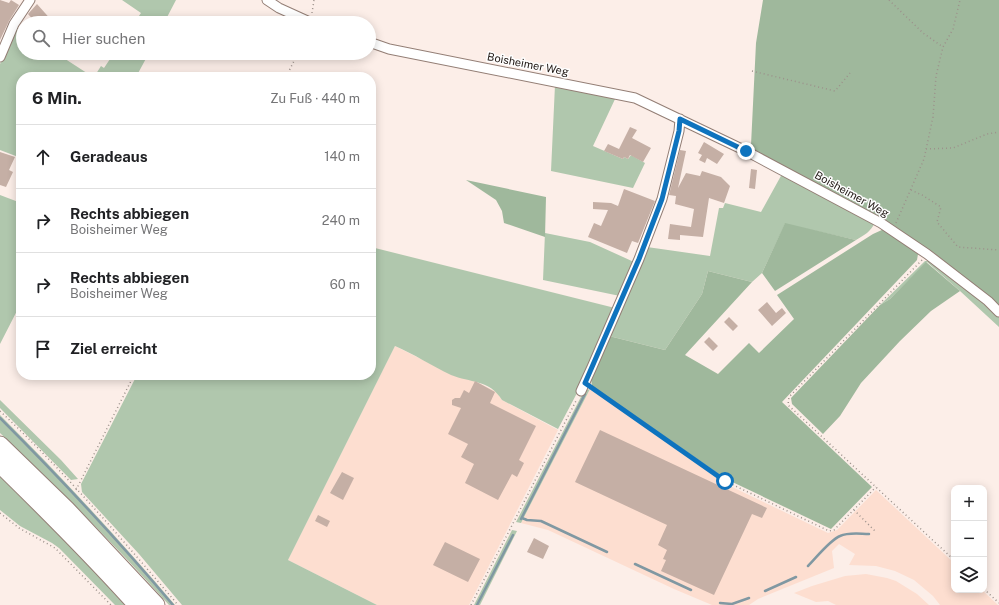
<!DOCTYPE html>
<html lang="de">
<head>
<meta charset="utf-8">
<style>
	:root { --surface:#fff; --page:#f2f2f2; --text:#202124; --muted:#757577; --line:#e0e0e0 }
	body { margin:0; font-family:"Public Sans",sans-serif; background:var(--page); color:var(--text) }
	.controls { position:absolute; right:12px; bottom:12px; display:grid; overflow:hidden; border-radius:8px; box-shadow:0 2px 10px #0003 }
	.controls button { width:36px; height:36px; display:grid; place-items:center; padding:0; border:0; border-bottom:1px solid var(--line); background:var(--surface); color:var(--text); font:20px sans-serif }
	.stop { position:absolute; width:12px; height:12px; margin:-9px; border:3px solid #0e73be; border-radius:50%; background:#fff }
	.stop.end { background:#0e73be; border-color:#fff; box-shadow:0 1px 4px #0008 }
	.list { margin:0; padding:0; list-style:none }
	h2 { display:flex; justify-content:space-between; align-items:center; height:52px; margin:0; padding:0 16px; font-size:17px }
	h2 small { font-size:13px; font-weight:400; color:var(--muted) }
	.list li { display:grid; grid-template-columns:26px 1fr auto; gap:12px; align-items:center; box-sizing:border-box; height:64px; padding:0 16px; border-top:1px solid var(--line) }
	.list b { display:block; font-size:15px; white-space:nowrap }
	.list p { margin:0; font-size:13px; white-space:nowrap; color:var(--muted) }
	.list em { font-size:13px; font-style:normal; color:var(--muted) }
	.icon { flex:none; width:22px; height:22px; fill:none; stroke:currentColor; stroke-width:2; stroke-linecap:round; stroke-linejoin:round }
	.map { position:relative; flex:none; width:999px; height:605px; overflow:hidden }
	.search { position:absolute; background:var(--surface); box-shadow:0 2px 10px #0003; left:16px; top:16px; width:360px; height:44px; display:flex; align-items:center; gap:10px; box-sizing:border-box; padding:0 14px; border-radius:22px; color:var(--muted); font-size:15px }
	.panel { position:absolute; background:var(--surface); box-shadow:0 2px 10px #0003; left:16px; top:72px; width:360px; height:308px; border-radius:16px }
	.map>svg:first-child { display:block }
	.built { fill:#fdded0 }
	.green { fill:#b0c7ad }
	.forest { fill:#9fb89c }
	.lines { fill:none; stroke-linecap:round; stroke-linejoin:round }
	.stream { stroke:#8098a2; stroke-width:2.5 }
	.building { fill:#c5afa5 }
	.minor-casing { stroke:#937e75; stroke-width:11 }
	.motorway-casing { stroke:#937e75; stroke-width:19 }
	.path { stroke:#9c918b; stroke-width:1.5; stroke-dasharray:1 3; stroke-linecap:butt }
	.minor { stroke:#fff; stroke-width:9 }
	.motorway { stroke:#fff; stroke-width:17 }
	.route { stroke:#0e73be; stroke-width:5 }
	.labels { text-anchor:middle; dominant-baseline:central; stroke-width:3; stroke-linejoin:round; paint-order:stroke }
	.street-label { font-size:11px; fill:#211915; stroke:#fefefe }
</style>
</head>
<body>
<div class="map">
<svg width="999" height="605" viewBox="0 0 999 605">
	<rect width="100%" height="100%" fill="#fceee8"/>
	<path class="built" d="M395 346 453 375 475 381 497 392 502 400 558 430 469 605H377L288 560Z
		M590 389 724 483 828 533 837 530 876 490 954 563V590H982L998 605H940L933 596 914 580 895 571 876 566 849 565 855 554 839 544 832 551 834 568 758 599 749 605H712L674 589 548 530 521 523Z
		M866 574 887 578 896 581 917 594 929 605H836L828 601 816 602 794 593 812 586 845 576Z"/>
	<path class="green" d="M122 0H176L164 23H134L141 13Z
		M17 27 23 31V53H56L93 77H21V158L0 150V64Z
		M114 53H149L136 77H94L101 66 104 68Z
		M555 85 616 97 593 146 623 159 624 157 628 159 631 155 645 163 633 188 551 171Z
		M782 174 875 222C871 232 864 235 856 240L785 224 762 273 752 282 708 271 702 294 665 350 609 336 647 247 710 256 719 208H723L725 203 761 212Z
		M0 195 21 203V303L0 344Z
		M545 233 590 242 634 262 620 296 543 280Z
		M371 247 615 308 586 376 558 429 502 400C489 379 470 383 451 375 432 366 414 354 395 346L288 560 377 605H182L139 554 82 492 81 484 137 375H371Z
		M925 261H930L980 299 999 317V327L960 291 927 262 890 299 880 305Z
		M590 389 521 523 516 522 584 391Z
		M0 400 61 460 78 479 71 480 0 408Z
		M0 415C61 476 119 539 175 605H169C115 545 58 488 0 433Z
		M0 475 46 519 126 605H115L59 548 52 543 20 526 0 510Z
		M512 530 517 531 480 605H474Z"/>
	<path class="forest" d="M763 0H999V308L989 298 934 253 883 220 752 149 751 145 756 43Z
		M466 180 546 197 545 237 504 223 502 211 496 200Z
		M785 223 856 240 775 291 762 273Z
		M884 229 918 254 917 260 782 402 872 487 831 529 726 479 592 386 591 379 609 336 665 350 702 294 708 271 752 282 685 355 718 374 749 343 759 353 794 319 777 295 873 234Z
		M926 262 960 291 931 311 900 341 861 383 840 416 823 434 792 404 791 398 880 305 890 299Z"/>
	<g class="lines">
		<path class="stream" d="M0 418C60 478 118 540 173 605
			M522 518 527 520 541 521 607 552
			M521 519 585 394
			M635 564 691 590
			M808 566C816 558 830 540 840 536 849 532 860 534 869 534
			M765 591 796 577
			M720 603 732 604 749 598
			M477 605 513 535"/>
	</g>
	<path class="building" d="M0 0 9 3 11 0 19 5 9 21 0 40Z
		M37 4 45 13 54 23H36L28 14Z
		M630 127 637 130 632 138 651 148 643 162 630 155 628 159 624 157 623 159 604 151 608 144 619 149Z
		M704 142 724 154 717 164 707 158 705 163 699 160 702 155 698 153Z
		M680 150 686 151 678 188 686 173 700 176 702 171 721 177 730 186 724 203 709 198 703 237 680 235V240L668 239 670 224 691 227 694 209 675 204 676 196 669 195Z
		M0 152 15 157 9 170 13 172 6 187 0 185Z
		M751 169 757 170 755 189 749 188Z
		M624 189 655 201 638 243 632 241 627 253 588 237 594 223 601 226 608 210 593 209V202L611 203 618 206Z
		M767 302 776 313 782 308 786 313 772 326 758 310Z
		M729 317 738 326 733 331 724 322Z
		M709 337 718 346 713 351 704 342Z
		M475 381 495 392 490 403 536 426 519 460 524 463 517 477 512 474 498 500 465 483 474 464 461 457 468 444 448 434 461 408 452 405V400L455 398H460L464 390 469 393Z
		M600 430 767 508 762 518 752 514 714 595 661 571 666 560 663 559 667 550 658 545 667 525 575 482Z
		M342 472 354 478 343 500 330 493Z
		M318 515 330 521 327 527 315 521Z
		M534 538 549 546 543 559 527 552Z
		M445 542 480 559 468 582 433 565Z"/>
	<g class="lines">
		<g class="minor-casing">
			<path id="minor" d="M267 0 279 8 312 23
				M369 42 389 49 635 98 746 151 881 223 927 254 988 301 999 312
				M0 57 14 24 30 0
				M581 391 592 367 639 259 662 199 679 131 680 119"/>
		</g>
		<g class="motorway-casing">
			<path id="motorway" d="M0 445 66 509 156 605
				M0 464C47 510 93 556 137 605"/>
		</g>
		<path class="path" d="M889 0 923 33 943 47
			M312 13 314 0
			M752 71 835 91 850 73
			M286 77 298 53
			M926 149 953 148 987 134 999 132
			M911 190 922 195 941 207 937 222 958 247 999 250
			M896 223 924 159 933 117 936 76 943 47 953 29 960 0
			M922 260 789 397 788 405 954 560
			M591 387 725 481 829 531 834 530 876 487
			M0 411C64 471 121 538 178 605
			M76 490 134 375
			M854 510 876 532
			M0 513 19 528 55 548 111 605
			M984 589 999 603
			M471 605 577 399"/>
		<use href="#minor" class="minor"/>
		<use href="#motorway" class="motorway"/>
	</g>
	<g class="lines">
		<path class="route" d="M725 481 585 383 639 259 662 199 679 131 680 119 746 151"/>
	</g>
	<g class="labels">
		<g class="street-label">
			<text transform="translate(528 64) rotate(11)">Boisheimer Weg</text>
			<text transform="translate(852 194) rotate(29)">Boisheimer Weg</text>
		</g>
	</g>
</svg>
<div class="controls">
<button>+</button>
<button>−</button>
<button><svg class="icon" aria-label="layers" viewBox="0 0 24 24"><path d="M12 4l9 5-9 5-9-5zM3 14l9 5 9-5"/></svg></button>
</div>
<div class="stop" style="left:725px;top:481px"></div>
<div class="stop end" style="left:746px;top:151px"></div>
<div class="search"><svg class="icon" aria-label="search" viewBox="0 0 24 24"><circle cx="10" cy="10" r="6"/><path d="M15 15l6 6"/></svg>Hier suchen</div>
<section class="panel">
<h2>6 Min.<small>Zu Fuß · 440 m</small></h2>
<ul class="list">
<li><svg class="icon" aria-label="ahead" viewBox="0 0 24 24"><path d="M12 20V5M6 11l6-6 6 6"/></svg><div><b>Geradeaus</b></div><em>140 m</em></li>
<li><svg class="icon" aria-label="right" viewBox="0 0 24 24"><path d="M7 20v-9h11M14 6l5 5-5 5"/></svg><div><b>Rechts abbiegen</b><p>Boisheimer Weg</p></div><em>240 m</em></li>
<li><svg class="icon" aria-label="right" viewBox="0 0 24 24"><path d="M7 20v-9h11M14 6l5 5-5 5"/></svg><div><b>Rechts abbiegen</b><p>Boisheimer Weg</p></div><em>60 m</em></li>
<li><svg class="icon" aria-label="arrive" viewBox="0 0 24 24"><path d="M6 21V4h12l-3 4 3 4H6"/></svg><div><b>Ziel erreicht</b></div></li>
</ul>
</section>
</div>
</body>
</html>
